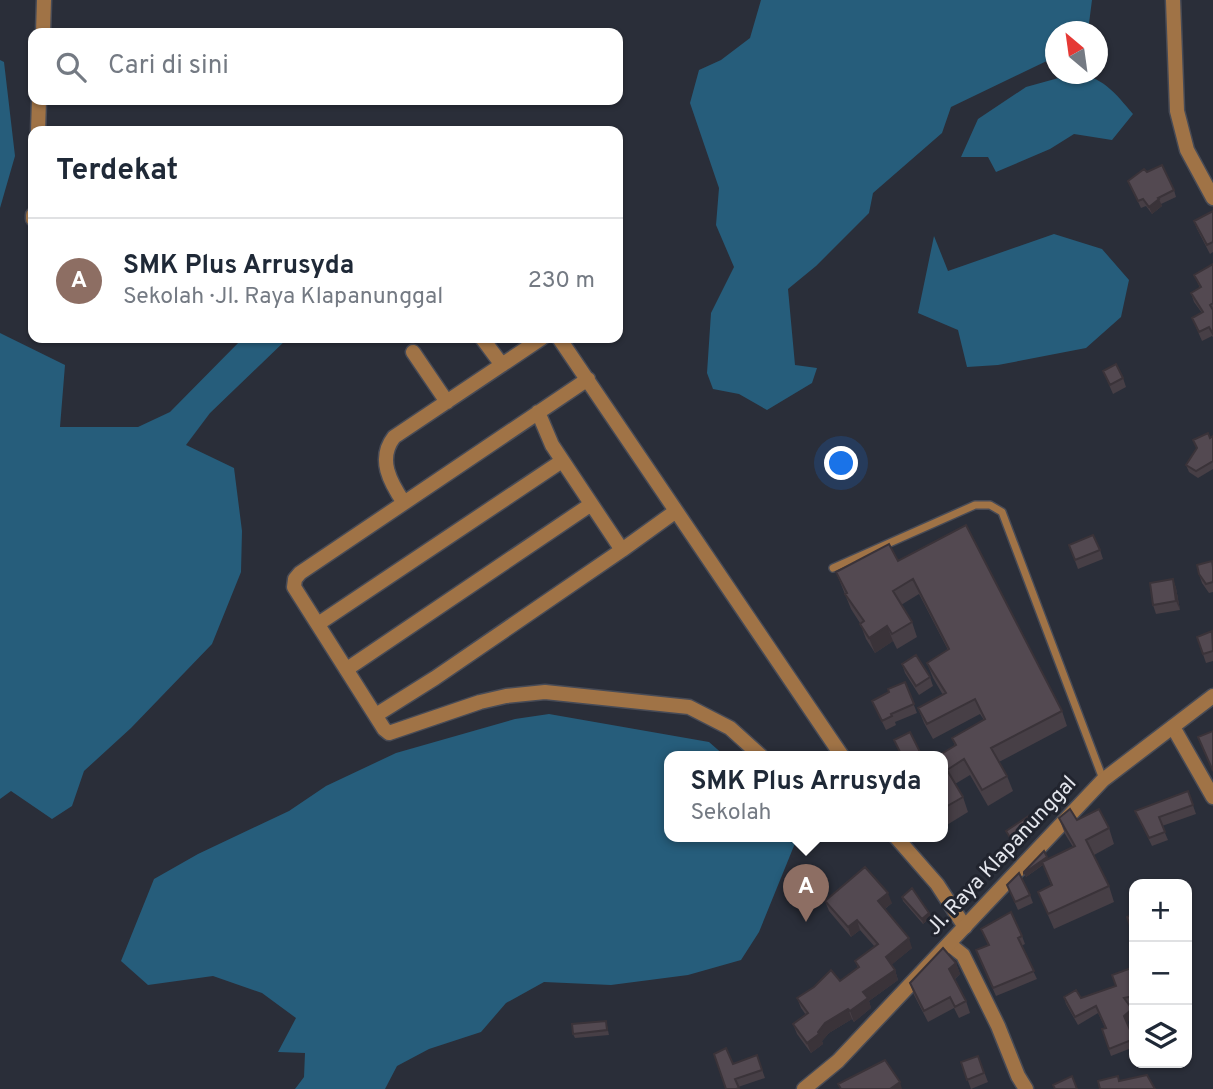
<!DOCTYPE html>
<html lang="id">
<head>
<meta charset="utf-8">
<style>
	:root { --surface:#fff; --page:#f6f6f7; --text:#1f2937; --muted:#747a83; --line:#e0e1e3; --accent:#db2777 }
	body { margin:0; font-family:Overpass,sans-serif; background:var(--page); color:var(--text) }
	.controls { position:absolute; right:21px; bottom:21px; display:grid; overflow:hidden; border-radius:14px; box-shadow:0 2px 5px #0004 }
	.controls button { width:63px; height:63px; display:grid; place-items:center; padding:0; border:0; border-bottom:2px solid var(--line); background:var(--surface); color:var(--text); font:35px sans-serif }
	.compass { position:absolute; left:1045px; top:21px; width:63px; height:63px; border-radius:50%; background:var(--surface); box-shadow:0 2px 5px #0004; rotate:331deg }
	.you { position:absolute; left:842px; top:464px; width:24px; height:24px; margin:-18px; border:5px solid #fff; border-radius:50%; background:#1a73e8; box-shadow:0 0 0 10px #1a73e833 }
	.badge { display:grid; place-items:center; width:46px; height:46px; border-radius:50%; background:var(--accent); color:#fff; font-size:23px; font-weight:700 }
	.pin { position:absolute; translate:-50% -58px; filter:drop-shadow(0 2px 4px #0008) }
	.pin::after { content:''; position:absolute; top:37px; width:24px; height:21px; background:inherit; clip-path:polygon(0 0,100% 0,50% 100%) }
	.popup { position:absolute; left:664px; top:751px; width:284px; height:91px; box-sizing:border-box; display:grid; place-content:center; border-radius:14px; background:var(--surface); filter:drop-shadow(0 2px 5px #0005); font-size:23px; white-space:nowrap; color:var(--muted) }
	.popup b { font-size:26px; color:var(--text) }
	.popup::after { content:''; position:absolute; left:50%; top:100%; margin-left:-14px; border:14px solid transparent; border-top-color:var(--surface) }
	.list { margin:0; padding:0; list-style:none }
	h2 { display:flex; justify-content:space-between; align-items:center; height:91px; margin:0; padding:0 28px; font-size:30px }
	h2 small { font-size:23px; font-weight:400; color:var(--muted) }
	.list li { display:grid; grid-template-columns:46px 1fr auto; gap:21px; align-items:center; box-sizing:border-box; height:126px; padding:0 28px; border-top:2px solid var(--line) }
	.list b { display:block; font-size:26px; white-space:nowrap }
	.list p { margin:0; font-size:23px; white-space:nowrap; color:var(--muted) }
	.list em { font-size:23px; font-style:normal; color:var(--muted) }
	.icon { flex:none; width:38px; height:38px; fill:none; stroke:currentColor; stroke-width:2; stroke-linecap:round; stroke-linejoin:round }
	.map { position:relative; flex:none; width:1213px; height:1089px; overflow:hidden }
	.search { position:absolute; background:var(--surface); box-shadow:0 2px 5px #0004; left:28px; top:28px; width:595px; height:77px; display:flex; align-items:center; gap:18px; box-sizing:border-box; padding:0 24px; border-radius:14px; color:var(--muted); font-size:26px }
	.panel { position:absolute; background:var(--surface); box-shadow:0 2px 5px #0004; left:28px; top:126px; width:595px; height:217px; border-radius:14px }
	.map>svg:first-child { display:block }
	.water { fill:#265d7b }
	.lines { fill:none; stroke-linecap:round; stroke-linejoin:round }
	.service-casing { stroke:#484b56; stroke-width:10 }
	.minor-casing { stroke:#484b56; stroke-width:17 }
	.tertiary-casing { stroke:#484b56; stroke-width:17 }
	.service { stroke:#a07346; stroke-width:7 }
	.minor { stroke:#a07346; stroke-width:14 }
	.tertiary { stroke:#a07346; stroke-width:14 }
	.wall { fill:#473f46 }
	.shaded-wall { fill:#3a3339 }
	.building { fill:#534951; stroke:#3a3339; stroke-width:2 }
	.labels { text-anchor:middle; dominant-baseline:central; stroke-width:6; stroke-linejoin:round; paint-order:stroke }
	.street-label { font-size:21px; fill:#e4e6ed; stroke:#21242e }
</style>
</head>
<body>
<div class="map">
<svg width="1213" height="1089" viewBox="0 0 1213 1089">
	<rect width="100%" height="100%" fill="#2a2e39"/>
	<path class="water" d="M761 0H1092L1088 31 1056 32 1055 57 951 107 942 133 873 193 869 213 816 266 788 289 795 365 817 368 812 383 767 410 739 394 713 389 707 373 711 313 734 267 716 225 719 188 690 103 699 70 721 60 750 38Z
		M0 60 4 62 15 156 0 208Z
		M1073 74C1101 74 1116 94 1133 114L1112 140 1074 134 1050 149 996 172 988 157H961L978 119 1026 87Z
		M1054 234 1102 249 1129 280 1121 317 1086 348 998 365 967 367 958 330 918 313 934 236 948 271Z
		M0 333 65 365 60 427H138L170 412 243 338H288L210 413 186 445 234 468 242 531 241 572 212 644 131 728 84 771 72 806 52 819 11 791 0 799Z
		M549 714 709 742 725 756H670V836H798L759 932 741 960 688 975 611 985 544 982 506 1003 481 1032 429 1049 397 1066 385 1089H295L304 1077 305 1053 278 1052 296 1018 262 993 213 976 148 985 121 961 154 879 198 854 289 811 326 786 396 753 515 719Z"/>
	<g class="lines">
		<g class="service-casing">
			<path id="service" d="M833 568 975 505H990L1002 512 1103 779"/>
		</g>
		<g class="minor-casing">
			<path id="minor" d="M1173 0 1177 111 1187 150 1213 198
				M43 33 44 0
				M38 131 39 100
				M33 219V215
				M482 338 502 365
				M559 338 842 756
				M413 352 447 402
				M588 379 300 573 295 579 294 587 384 729 389 733 480 702 506 696 545 692 689 707 730 728 761 756
				M404 503C390 482 377 459 394 437L542 338
				M622 550 676 511
				M318 624 562 461
				M347 669 590 505
				M376 715 435 678 622 550 552 445 538 412
				M1173 727 1213 797
				M895 836 937 884 965 927
				M949 944 963 955 998 1026 1018 1076 1026 1089"/>
		</g>
		<g class="tertiary-casing">
			<path id="tertiary" d="M804 1089 838 1061 1103 780 1213 696"/>
		</g>
		<use href="#service" class="service"/>
		<use href="#minor" class="minor"/>
		<use href="#tertiary" class="tertiary"/>
	</g>
	<path class="wall" d="M1147 172 1174 190 1176 197 1161 204 1162 206 1152 214 1146 206 1141 208 1128 181Z
		M1213 211V252L1210 254 1197 229 1194 221Z
		M1213 265V337L1212 336 1202 341 1192 318 1202 313 1194 302 1191 293 1200 288 1194 275Z
		M1103 371 1123 378 1126 387 1113 394Z
		M1213 436V469L1198 478 1189 472 1186 465 1197 449 1193 440 1210 438Z
		M1069 545 1100 550 1103 559 1078 569Z
		M898 561 1062 711 1067 726 999 762 1007 776 1013 791 988 806 970 775 955 784 963 797 968 812 942 828V756L955 746 952 738 984 720 980 714 933 739 924 723 918 708 943 695 933 678 927 663 948 650 919 594 901 605 912 622 917 637 897 649 893 641 875 653 866 639 860 623 851 609 836 572Z
		M1213 565V592L1209 593 1202 583 1199 574Z
		M1173 579 1176 588 1180 610 1156 614 1153 605Z
		M1213 633V661L1206 663 1197 637Z
		M902 664 930 677 933 686 919 695 905 673Z
		M905 682 917 713 895 722 896 725 886 730 872 701Z
		M1188 791 1196 814 1162 826 1168 840 1152 846 1135 811Z
		M1059 818 1077 820 1109 828 1114 844 1094 855 1109 886 1114 902 1054 929 1038 892 1051 885 1043 865 1026 877 1024 872 1073 847 1065 834Z
		M1007 885 1030 895 1033 903 1018 910Z
		M902 897 929 913 931 917 923 924 903 901Z
		M825 901 892 903 885 909 912 948 891 965 895 970 898 980 869 1001 871 1008 854 1022 852 1019 829 1033 822 1041 823 1044 811 1053 797 1034 793 1024 806 1015 801 1008 797 998 840 981 858 968 855 961 875 947 860 930 851 937 829 911Z
		M981 929 1022 936 1025 944 1021 946 1037 979 996 996 979 958 988 945Z
		M956 963 960 974 955 979 966 1001 970 1013 959 1018 954 1008 928 1022 914 995 910 983Z
		M1134 967V1004L1129 1005 1134 1014V1017L1127 1022 1134 1038V1047L1111 1056 1102 1029 1105 1028 1098 1013 1078 1025 1066 1004 1064 997 1081 998 1116 986Z
		M606 1021 609 1035 575 1038 573 1034Z
		M757 1055 765 1078 738 1087 739 1089H726L733 1064Z
		M978 1056 988 1082 971 1089 961 1062Z"/>
	<path class="shaded-wall" d="M1159 199 1162 206 1152 214 1149 207Z
		M1173 579 1176 588 1180 610 1176 601Z
		M887 626 893 641 875 653 869 638Z
		M1046 814 1048 818 1024 837 1025 840 1015 847 1013 842 1022 833Z
		M1047 857 1048 861 1026 877 1024 873Z
		M888 893 892 903 882 911 878 901Z
		M929 913 931 917 923 924 922 919Z
		M857 920 860 930 851 937 848 927Z
		M909 938 912 948 889 967 886 957Z
		M956 963 960 974 953 980 949 969Z
		M895 970 898 980 869 1001 871 1008 854 1022 850 1011 863 992Z
		M848 1009 852 1019 829 1033 822 1041 823 1044 811 1053 807 1043 825 1023Z
		M1132 1009 1134 1017 1126 1023 1124 1016Z
		M900 1082 902 1089H890Z"/>
	<path class="building" d="M1162 165 1174 190 1158 198 1159 199 1149 207 1143 199 1138 201 1128 181 1144 169 1147 172Z
		M1213 211V242L1207 245 1194 221Z
		M1213 264V303L1210 305 1213 310V334L1209 327 1199 332 1192 318 1203 312 1191 293 1201 287 1194 275Z
		M1116 364 1123 378 1110 385 1103 371Z
		M1208 433 1210 438 1213 436V461L1196 471 1186 465 1197 448 1193 440Z
		M966 525 1062 711 991 748 1007 776 982 790 964 759 947 770 963 797 942 809V756H938L956 745 952 738 985 719 975 699 927 724 918 708 946 693 927 663 949 649 913 579 893 591 912 622 892 634 887 626 869 638 860 624 864 621 845 594 847 593 836 572 889 544 898 561Z
		M1093 535 1100 550 1075 560 1069 545Z
		M1212 561 1213 567V582L1206 584 1199 574 1197 565Z
		M1173 579 1176 601 1153 605 1150 583Z
		M1212 631 1213 651 1203 654 1197 637Z
		M916 655 930 677 916 686 902 664Z
		M905 682 914 704 891 714 892 716 882 721 872 701 889 692 888 689Z
		M1213 731V771L1198 737Z
		M910 732 922 756H902L894 740Z
		M1188 791 1193 805 1159 817 1165 832 1149 838 1135 811Z
		M1042 807 1046 814 1022 833 1024 836 1013 842 1006 831Z
		M1070 809 1077 820 1099 809 1109 828 1086 840 1109 886 1048 914 1038 892 1052 885 1042 862 1075 846 1059 818Z
		M1044 851 1047 857 1024 873V872Z
		M865 867 888 893 878 901 909 938 886 957 895 970 863 992 868 998 850 1011 848 1009 825 1023 818 1032 819 1034 807 1043 793 1024 808 1013 797 998 814 987 831 970 840 981 859 967 855 961 878 944 857 920 848 927 825 901Z
		M1019 873 1030 895 1015 902 1007 885Z
		M912 888 929 913 922 919 902 897Z
		M1011 912 1022 936 1018 938 1034 971 993 988 976 950 989 945 981 929Z
		M1134 914V937L1127 917Z
		M943 948 956 963 949 969 966 1001 955 1007 950 997 924 1011 910 983Z
		M1134 967V996L1124 998 1132 1009 1124 1016 1134 1039 1109 1049 1102 1029 1106 1028 1096 1006 1075 1017 1064 997 1076 990 1081 998 1116 986 1112 975Z
		M606 1021 607 1030 573 1034 572 1024Z
		M726 1048 733 1064 757 1055 762 1070 735 1079 739 1088 736 1089H726L714 1054Z
		M978 1056 984 1073 967 1080 961 1062Z
		M885 1060 900 1082 890 1089H841L838 1084Z
		M1147 1075 1155 1089H1100L1098 1081 1118 1076 1119 1081Z
		M1072 1076 1077 1089H1055L1053 1085Z"/>
	<g class="labels">
		<g class="street-label">
			<text transform="translate(1002 856) rotate(-47)">Jl. Raya Klapanunggal</text>
		</g>
	</g>
</svg>
<div class="controls">
<button>+</button>
<button>−</button>
<button><svg class="icon" aria-label="layers" viewBox="0 0 24 24"><path d="M12 4l9 5-9 5-9-5zM3 14l9 5 9-5"/></svg></button>
</div>
<svg class="compass" viewBox="-18 -18 36 36"><path d="M0-13l5 13h-10z" fill="#e53935"/><path d="M0 13l5-13h-10z" fill="#747a83"/></svg>
<div class="you"></div>
<div class="pin badge" style="left:806px;top:922px;background:#8d6e63">A</div>
<div class="popup"><b>SMK Plus Arrusyda</b>Sekolah</div>
<div class="search"><svg class="icon" aria-label="search" viewBox="0 0 24 24"><circle cx="10" cy="10" r="6"/><path d="M15 15l6 6"/></svg>Cari di sini</div>
<section class="panel">
<h2>Terdekat<small></small></h2>
<ul class="list">
<li><span class="badge" style="background:#8d6e63">A</span><div><b>SMK Plus Arrusyda</b><p>Sekolah · Jl. Raya Klapanunggal</p></div><em>230 m</em></li>
</ul>
</section>
</div>
</body>
</html>
